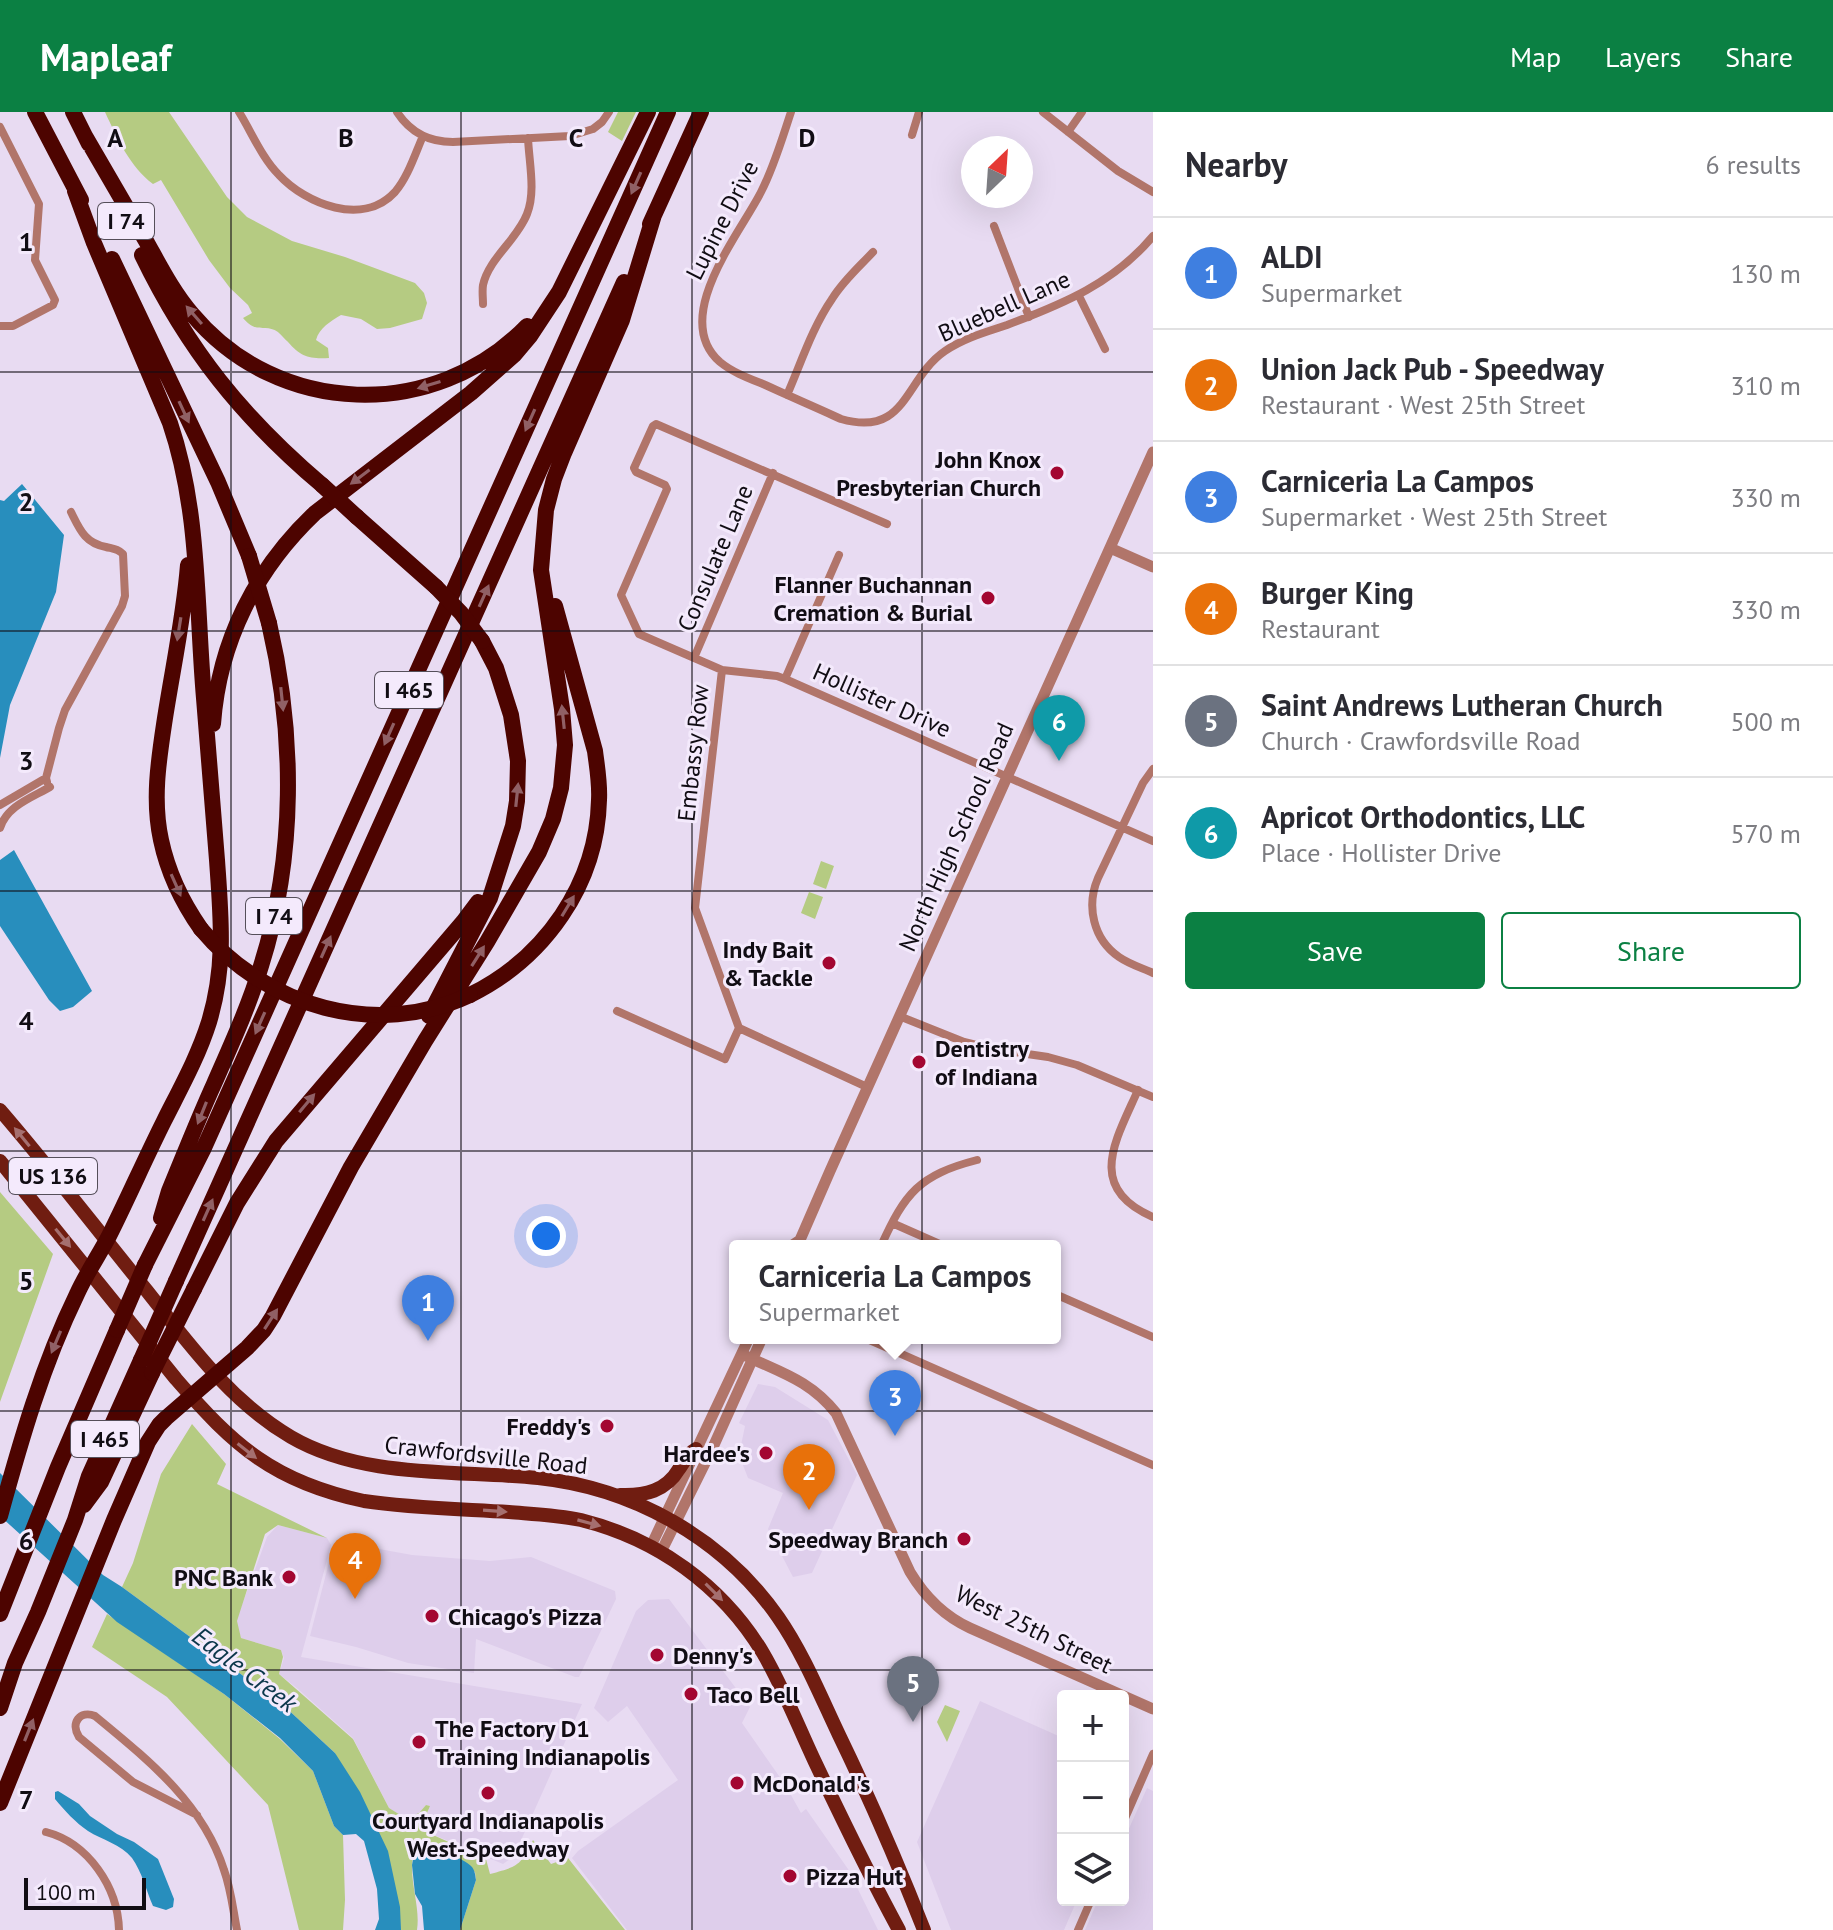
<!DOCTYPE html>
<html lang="en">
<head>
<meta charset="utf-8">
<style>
	:root { --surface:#fff; --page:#f2f2f3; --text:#2b2b33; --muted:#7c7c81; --line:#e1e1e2; --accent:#0b8043 }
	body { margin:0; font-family:"PT Sans",sans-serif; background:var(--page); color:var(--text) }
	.controls { position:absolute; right:24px; bottom:24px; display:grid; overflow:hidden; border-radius:8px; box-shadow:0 8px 32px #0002 }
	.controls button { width:72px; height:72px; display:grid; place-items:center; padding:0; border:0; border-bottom:2px solid var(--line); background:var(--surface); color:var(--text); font:40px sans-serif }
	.compass { position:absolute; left:961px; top:24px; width:72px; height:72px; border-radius:50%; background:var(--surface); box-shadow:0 8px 32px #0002; rotate:25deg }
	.scale { position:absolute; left:24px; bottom:20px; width:122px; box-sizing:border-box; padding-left:8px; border:4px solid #110d14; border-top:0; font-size:22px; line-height:28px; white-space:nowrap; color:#110d14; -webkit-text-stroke:6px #f4eafc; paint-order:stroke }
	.you { position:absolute; left:546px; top:1124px; width:28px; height:28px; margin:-20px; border:6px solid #fff; border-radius:50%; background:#1a73e8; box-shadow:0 0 0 12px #1a73e833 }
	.badge { display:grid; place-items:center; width:52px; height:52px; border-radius:50%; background:var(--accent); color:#fff; font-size:26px; font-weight:700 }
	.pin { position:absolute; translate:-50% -66px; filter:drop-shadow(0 2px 4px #0008) }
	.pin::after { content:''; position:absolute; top:42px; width:28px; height:24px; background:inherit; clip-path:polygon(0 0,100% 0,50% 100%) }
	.popup { position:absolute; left:729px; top:1128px; width:332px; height:104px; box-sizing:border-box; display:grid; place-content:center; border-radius:8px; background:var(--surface); filter:drop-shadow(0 2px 6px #0005); font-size:26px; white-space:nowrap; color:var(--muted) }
	.popup b { font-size:30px; color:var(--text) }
	.popup::after { content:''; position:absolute; left:50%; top:100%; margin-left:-16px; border:16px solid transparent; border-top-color:var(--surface) }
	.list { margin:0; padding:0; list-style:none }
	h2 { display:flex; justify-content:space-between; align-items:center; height:104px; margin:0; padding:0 32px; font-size:34px }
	h2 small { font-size:26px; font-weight:400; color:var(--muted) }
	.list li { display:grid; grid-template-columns:52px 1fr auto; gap:24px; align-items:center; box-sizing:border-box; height:112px; padding:0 32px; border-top:2px solid var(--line) }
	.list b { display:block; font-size:30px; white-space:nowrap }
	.list p { margin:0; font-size:26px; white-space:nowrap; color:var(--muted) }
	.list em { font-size:26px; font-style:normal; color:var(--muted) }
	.actions { display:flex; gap:16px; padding:24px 32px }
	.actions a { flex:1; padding:18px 0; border:2px solid var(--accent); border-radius:8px; text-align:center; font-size:28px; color:var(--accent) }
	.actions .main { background:var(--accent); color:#fff }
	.icon { flex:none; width:44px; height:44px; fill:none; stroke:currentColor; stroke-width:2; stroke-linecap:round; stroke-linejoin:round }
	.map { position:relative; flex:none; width:1153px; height:1818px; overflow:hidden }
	header { display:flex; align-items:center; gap:48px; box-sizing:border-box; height:112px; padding:0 40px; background:var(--accent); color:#fff }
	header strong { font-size:38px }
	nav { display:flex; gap:44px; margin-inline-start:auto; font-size:28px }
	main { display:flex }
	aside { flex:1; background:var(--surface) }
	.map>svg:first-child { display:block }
	.built { fill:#deceeb }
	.green { fill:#b5cb82 }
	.water { fill:#288ebd }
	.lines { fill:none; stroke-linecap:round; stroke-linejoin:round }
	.minor { stroke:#b1756a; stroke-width:8 }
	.tertiary { stroke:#b1756a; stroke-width:11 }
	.primary { stroke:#701d11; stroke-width:14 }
	.motorway { stroke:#4d0400; stroke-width:16 }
	.motorway-bridge { stroke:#4d0400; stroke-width:16 }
	.oneway { fill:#906065 }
	.oneway2 { fill:#a56f6f }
	.grid { fill:none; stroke:#110d14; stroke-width:2; stroke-opacity:0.55 }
	.poi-dot { fill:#a30631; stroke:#f4eafc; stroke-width:3 }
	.labels { text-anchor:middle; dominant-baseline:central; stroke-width:6; stroke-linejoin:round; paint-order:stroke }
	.shield { fill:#f4eafc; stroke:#554f5a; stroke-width:2 }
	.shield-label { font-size:22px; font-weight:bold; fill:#110d14 }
	.street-label { font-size:24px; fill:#110d14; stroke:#f4eafc }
	.poi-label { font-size:24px; font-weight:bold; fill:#110d14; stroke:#f4eafc; text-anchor:end }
	.water-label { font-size:26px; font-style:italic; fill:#0c374b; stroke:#f4eafc }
	.grid-label { font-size:26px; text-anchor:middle; font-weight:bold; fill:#110d14; stroke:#f4eafc; stroke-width:6; stroke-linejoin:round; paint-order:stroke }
</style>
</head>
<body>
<header>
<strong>Mapleaf</strong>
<nav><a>Map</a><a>Layers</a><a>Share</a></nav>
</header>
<main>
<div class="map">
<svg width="1153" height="1818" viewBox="0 0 1153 1818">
	<rect width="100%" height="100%" fill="#e8dbf2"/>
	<path class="built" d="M758 1272 775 1275 828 1308 857 1363 812 1461 793 1465 768 1417 783 1381 748 1366 739 1343 745 1314 739 1311Z
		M278 1413 327 1426 331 1433 301 1545 582 1592 514 1744 503 1752 420 1717 430 1694 426 1693 419 1701 409 1705 402 1704 389 1696 353 1626 298 1577 279 1562 284 1546 281 1538 241 1526 236 1509 267 1425Z
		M341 1430 412 1443 490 1449 531 1445 615 1479 616 1487 579 1565H575L476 1527 474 1561 408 1551 356 1535 310 1524 333 1435Z
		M669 1487 750 1595 742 1611 786 1674 801 1701 806 1697 848 1757 878 1818H627L572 1746 578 1739 678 1668 627 1594 608 1610 594 1596 636 1499 648 1488Z
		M980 1589 1063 1626V1788H1077L1064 1818H951L917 1730Z
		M1147 1676 1153 1679V1818H1085L1098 1788H1123V1730Z"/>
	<path class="green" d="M105 0H169L227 85 247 105 292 129 345 145 415 171 424 181 427 191 422 207 390 216 377 217 361 207 341 203C331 209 319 216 316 228L328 236 329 246C309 247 301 245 288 230 287 229 279 221 278 220 265 211 257 223 243 206L252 201 248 193 230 176 209 148 161 68 153 72C130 55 117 26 105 0Z
		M618 0H636L622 29 608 20Z
		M821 749 834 754 826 777 813 772Z
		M809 780 823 785 815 807 801 801Z
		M0 1080 53 1142 0 1290Z
		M192 1312 226 1352 217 1372 327 1426 278 1413 265 1422 237 1509 241 1526 281 1538 283 1545 279 1562 353 1627 389 1696 402 1704 409 1705 419 1701 426 1693 430 1694 420 1717 486 1747 490 1762C519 1754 520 1754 533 1728L551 1752 568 1746 625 1818H460L476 1768 475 1760 428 1735 415 1738C406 1763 421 1792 417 1818H399L335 1641 283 1593 122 1475 133 1451 161 1362Z
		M107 1502 224 1582 280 1627 313 1659 334 1714 343 1723 345 1788 343 1818H299L268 1693 167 1585 92 1535Z
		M945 1593 960 1599 947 1630 937 1610Z"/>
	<path class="water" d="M22 372 64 423 56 480 10 593 0 646V388L4 389Z
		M14 738 92 879 73 895 60 899 49 888 0 814V748Z
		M0 1361 103 1463 122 1475 283 1593 335 1641 360 1680 388 1739 400 1795 401 1818H375L379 1807 377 1777 364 1729 356 1722 343 1723 334 1714 313 1659 280 1626 224 1582 117 1510 0 1404Z
		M58 1679 79 1692 90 1704 117 1722 134 1730 158 1747 174 1787 173 1795 166 1798 153 1794C146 1778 142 1760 132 1746 121 1732 102 1728 88 1719 75 1710 65 1699 55 1687V1680Z
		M421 1735C433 1735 464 1746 472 1755 475 1759 475 1762 476 1768L460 1818H424L422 1794 415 1782 412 1753 415 1737Z"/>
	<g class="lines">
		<path class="minor" d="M239 0C252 21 262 46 279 63 306 92 363 115 395 80 408 65 415 42 423 24
			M397 0C410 20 429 30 453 30L570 24 593 17 602 10 609 0
			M791 0C782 27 774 55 761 80 739 123 670 206 720 250 732 260 748 266 763 272 789 284 815 295 841 307 907 326 904 267 945 239 964 226 986 220 1007 213 1063 192 1114 171 1153 124
			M1043 0 1118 59 1153 80
			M0 15 39 92 35 148 55 188 53 193 13 214H0
			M1068 20 1082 0
			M912 23 919 0
			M994 114 1029 205
			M1079 184 1105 237
			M483 192C483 186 482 179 483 173 489 146 517 128 527 102 536 80 529 50 528 26
			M787 283C801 251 812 216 832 187 843 169 859 155 873 140
			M887 412 656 312 653 314 634 356 636 360 665 373 667 377 621 483 639 522 722 558 777 564 785 567 1153 729
			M694 546 773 361
			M785 567 839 443
			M1153 657 1143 671 1098 766C1086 794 1093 827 1119 845 1129 852 1142 856 1153 861
			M47 670 46 666 59 616 65 598 122 494 125 484 123 442C118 437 114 437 106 435 85 431 80 418 71 400
			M0 693 46 666
			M0 716C7 694 31 686 50 675
			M617 899 725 947 739 916 695 796 722 558
			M899 904 964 930 993 937 1048 945 1077 953 1153 985
			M739 916 867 975
			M1138 978C1116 1028 1085 1076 1153 1105
			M892 1111 944 1134
			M881 1134C905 1081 919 1063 977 1048
			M1055 1182 1153 1225
			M865 1226 1153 1353
			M197 1703 133 1670 79 1625C70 1611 80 1598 95 1604 147 1647 203 1691 224 1758 231 1777 233 1798 237 1818
			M1123 1711 1153 1642
			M46 1720C88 1731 118 1775 119 1818
			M1078 1818 1091 1788"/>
		<path class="tertiary" d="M1110 436 1153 455
			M791 1134 800 1128 830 1059 1153 340
			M742 1242C778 1260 809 1267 836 1301L910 1460C925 1485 944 1504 970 1516L1153 1597
			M651 1434 749 1226
			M661 1440 714 1333 762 1226"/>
		<path class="primary" d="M0 998C51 1057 98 1119 147 1179 189 1232 231 1290 291 1325 363 1367 457 1358 538 1366 633 1376 723 1426 778 1505 803 1541 820 1583 839 1623 870 1687 898 1752 924 1818
			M0 1049 176 1267C234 1334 274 1370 364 1389 411 1396 461 1397 509 1400 533 1402 558 1403 581 1408 657 1427 722 1473 763 1541 783 1575 798 1614 815 1650 842 1707 869 1763 899 1818
			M620 1383C645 1384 666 1379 679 1357 685 1349 687 1342 696 1337"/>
		<path class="motorway" d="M35 0 81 88
			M73 0 89 32
			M85 24C105 59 126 94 146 129 160 154 173 180 192 202 278 305 434 310 527 214
			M650 112 701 0
			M142 143C188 238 242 305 322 373
			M112 147 218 370 249 444
			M357 405 436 475
			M188 453C184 504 173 555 165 606 159 646 152 687 161 728 168 761 182 790 201 817
			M213 612C219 529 256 457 315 401L471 281 514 243 530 224 559 180 648 0
			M470 883C545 846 597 772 599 688 600 671 597 655 595 639L555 494
			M429 904 490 786 513 714 517 689 518 649 511 603 496 556 482 529
			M161 1106 169 1079C184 1043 198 1007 214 972 231 933 249 894 261 854 296 744 295 622 269 511
			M145 1153 203 1038 668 0
			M176 1169 624 170
			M194 1177 237 1091 276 1029 463 810 478 790
			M84 1393 101 1370 152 1261
			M0 1404C21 1328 42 1254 77 1182 86 1162 99 1143 109 1124 128 1086 145 1047 164 1009 180 977 198 945 209 910 226 854 221 806 217 748 213 694 208 640 204 586 196 494 200 399 170 311L94 131 75 79
			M0 1502 58 1355 117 1218
			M0 1596 15 1551 38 1500 75 1408 89 1364 141 1248
			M0 1691 114 1408 148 1330 159 1313 166 1306 247 1236 264 1218 273 1204 351 1055 425 929 487 830 539 740 553 707 561 676 565 633 562 597 541 458 546 398 554 367 564 341 622 208 654 103"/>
		<path class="motorway-bridge" d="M322 373 357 405
			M249 444 269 511
			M436 475 461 501 482 529
			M201 817C266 895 376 927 470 883
			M117 1218 145 1153
			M141 1248 176 1169
			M152 1261 194 1177"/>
	</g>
	<defs><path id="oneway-solid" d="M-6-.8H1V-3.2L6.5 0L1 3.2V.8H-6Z" transform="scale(2)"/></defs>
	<g class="oneway">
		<use href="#oneway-solid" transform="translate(636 71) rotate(114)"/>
		<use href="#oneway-solid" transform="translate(194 203) rotate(-131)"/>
		<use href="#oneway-solid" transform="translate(429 273) rotate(163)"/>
		<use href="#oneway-solid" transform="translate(184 300) rotate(65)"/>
		<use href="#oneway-solid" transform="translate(530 308) rotate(114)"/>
		<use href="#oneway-solid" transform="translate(360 365) rotate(143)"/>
		<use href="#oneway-solid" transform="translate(484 484) rotate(-66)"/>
		<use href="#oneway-solid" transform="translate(179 517) rotate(99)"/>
		<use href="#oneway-solid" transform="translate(282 587) rotate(84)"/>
		<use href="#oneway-solid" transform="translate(563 605) rotate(-96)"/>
		<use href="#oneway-solid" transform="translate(389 622) rotate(114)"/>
		<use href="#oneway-solid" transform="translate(517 683) rotate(-84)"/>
		<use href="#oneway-solid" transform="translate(176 773) rotate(66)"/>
		<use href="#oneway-solid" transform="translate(568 794) rotate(-59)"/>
		<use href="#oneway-solid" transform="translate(326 835) rotate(-66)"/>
		<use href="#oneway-solid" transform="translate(478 844) rotate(-58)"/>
		<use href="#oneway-solid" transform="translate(260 911) rotate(114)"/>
		<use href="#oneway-solid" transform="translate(307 991) rotate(-50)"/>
		<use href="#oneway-solid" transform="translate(202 1001) rotate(112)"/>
		<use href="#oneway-solid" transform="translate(208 1098) rotate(-66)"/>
		<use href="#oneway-solid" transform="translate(271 1207) rotate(-57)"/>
		<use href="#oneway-solid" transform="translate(56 1230) rotate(113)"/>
		<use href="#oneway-solid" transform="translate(29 1618) rotate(-68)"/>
	</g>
	<g class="oneway2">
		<use href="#oneway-solid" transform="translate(22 1025) rotate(-129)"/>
		<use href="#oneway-solid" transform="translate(63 1126) rotate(51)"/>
		<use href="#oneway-solid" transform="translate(247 1339) rotate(38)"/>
		<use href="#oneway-solid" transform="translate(495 1399) rotate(4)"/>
		<use href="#oneway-solid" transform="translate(589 1411) rotate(15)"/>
		<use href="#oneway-solid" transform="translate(714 1480) rotate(45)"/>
	</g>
	<path class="grid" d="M231 0V1818M461 0V1818M692 0V1818M922 0V1818M0 260H1153M0 519H1153M0 779H1153M0 1039H1153M0 1299H1153M0 1558H1153"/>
	<g class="poi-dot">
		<circle cx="1057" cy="361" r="8"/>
		<circle cx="988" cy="486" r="8"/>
		<circle cx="829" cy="851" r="8"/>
		<circle cx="919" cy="950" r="8"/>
		<circle cx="607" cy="1314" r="8"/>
		<circle cx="766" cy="1341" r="8"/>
		<circle cx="964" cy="1427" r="8"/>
		<circle cx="289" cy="1465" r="8"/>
		<circle cx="432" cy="1504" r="8"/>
		<circle cx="657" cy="1543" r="8"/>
		<circle cx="691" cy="1582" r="8"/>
		<circle cx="419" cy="1630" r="8"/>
		<circle cx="737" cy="1671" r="8"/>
		<circle cx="488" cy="1681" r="8"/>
		<circle cx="790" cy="1764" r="8"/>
	</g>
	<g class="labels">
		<g class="shield">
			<rect x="98" y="91" width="56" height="36" rx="6"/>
			<rect x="375" y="560" width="68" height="36" rx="6"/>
			<rect x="246" y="786" width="56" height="36" rx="6"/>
			<rect x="9" y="1046" width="88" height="36" rx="6"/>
			<rect x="71" y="1309" width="68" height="36" rx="6"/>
		</g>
		<g class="shield-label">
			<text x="126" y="109">I 74</text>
			<text x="409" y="578">I 465</text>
			<text x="274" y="804">I 74</text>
			<text x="53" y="1064">US 136</text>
			<text x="105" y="1327">I 465</text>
		</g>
		<g class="street-label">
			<text transform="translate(722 108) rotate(-63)">Lupine Drive</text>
			<text transform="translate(1004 194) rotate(-24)">Bluebell Lane</text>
			<text transform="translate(715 446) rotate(-67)">Consulate Lane</text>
			<text transform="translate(882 588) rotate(24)">Hollister Drive</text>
			<text transform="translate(693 641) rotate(-84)">Embassy Row</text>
			<text transform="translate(956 725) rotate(-66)">North High School Road</text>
			<text transform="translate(486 1343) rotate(6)">Crawfordsville Road</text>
			<text transform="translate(1034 1517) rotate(26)">West 25th Street</text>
		</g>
		<g class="poi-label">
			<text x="1041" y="347">John Knox<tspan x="1041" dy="28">Presbyterian Church</tspan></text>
			<text x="972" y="472">Flanner Buchannan<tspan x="972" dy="28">Cremation &amp; Burial</tspan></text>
			<text x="813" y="837">Indy Bait<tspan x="813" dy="28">&amp; Tackle</tspan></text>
			<text x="935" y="936" text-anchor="start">Dentistry<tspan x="935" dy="28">of Indiana</tspan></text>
			<text x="591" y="1314">Freddy's</text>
			<text x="750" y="1341">Hardee's</text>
			<text x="948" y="1427">Speedway Branch</text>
			<text x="273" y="1465">PNC Bank</text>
			<text x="448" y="1504" text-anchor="start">Chicago's Pizza</text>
			<text x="673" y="1543" text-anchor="start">Denny's</text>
			<text x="707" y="1582" text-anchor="start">Taco Bell</text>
			<text x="435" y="1616" text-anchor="start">The Factory D1<tspan x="435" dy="28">Training Indianapolis</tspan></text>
			<text x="753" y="1671" text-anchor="start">McDonald's</text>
			<text x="488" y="1708" text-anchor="middle">Courtyard Indianapolis<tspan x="488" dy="28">West-Speedway</tspan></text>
			<text x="806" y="1764" text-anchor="start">Pizza Hut</text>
		</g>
		<g class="water-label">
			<text transform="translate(245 1557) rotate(37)">Eagle Creek</text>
		</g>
	</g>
	<g class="grid-label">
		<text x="115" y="35">A</text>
		<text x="346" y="35">B</text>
		<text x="576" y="35">C</text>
		<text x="807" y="35">D</text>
		<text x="26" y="139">1</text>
		<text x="26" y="399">2</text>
		<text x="26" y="658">3</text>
		<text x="26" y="918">4</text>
		<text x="26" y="1178">5</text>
		<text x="26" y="1438">6</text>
		<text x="26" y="1697">7</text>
	</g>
</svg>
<div class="controls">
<button>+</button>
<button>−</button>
<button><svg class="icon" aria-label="layers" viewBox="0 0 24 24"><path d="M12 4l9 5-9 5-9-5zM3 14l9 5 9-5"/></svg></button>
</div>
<svg class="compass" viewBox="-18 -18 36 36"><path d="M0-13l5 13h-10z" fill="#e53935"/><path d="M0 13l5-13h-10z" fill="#7c7c81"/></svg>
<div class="scale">100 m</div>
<div class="you"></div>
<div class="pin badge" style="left:428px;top:1229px;background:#3f7fe0">1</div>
<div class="pin badge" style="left:809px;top:1398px;background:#e8710a">2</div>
<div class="pin badge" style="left:895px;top:1324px;background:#3f7fe0">3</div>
<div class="popup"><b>Carniceria La Campos</b>Supermarket</div>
<div class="pin badge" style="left:355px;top:1487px;background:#e8710a">4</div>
<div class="pin badge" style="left:913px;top:1610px;background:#6b7280">5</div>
<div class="pin badge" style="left:1059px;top:649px;background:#0f9aa8">6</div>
</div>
<aside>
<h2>Nearby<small>6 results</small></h2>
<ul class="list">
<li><span class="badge" style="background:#3f7fe0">1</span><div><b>ALDI</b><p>Supermarket</p></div><em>130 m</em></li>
<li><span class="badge" style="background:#e8710a">2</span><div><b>Union Jack Pub - Speedway</b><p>Restaurant · West 25th Street</p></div><em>310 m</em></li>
<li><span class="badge" style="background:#3f7fe0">3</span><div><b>Carniceria La Campos</b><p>Supermarket · West 25th Street</p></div><em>330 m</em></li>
<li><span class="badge" style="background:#e8710a">4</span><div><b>Burger King</b><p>Restaurant</p></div><em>330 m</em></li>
<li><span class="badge" style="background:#6b7280">5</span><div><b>Saint Andrews Lutheran Church</b><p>Church · Crawfordsville Road</p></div><em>500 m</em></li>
<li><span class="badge" style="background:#0f9aa8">6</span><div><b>Apricot Orthodontics, LLC</b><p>Place · Hollister Drive</p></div><em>570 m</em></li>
</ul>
<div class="actions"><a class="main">Save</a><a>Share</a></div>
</aside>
</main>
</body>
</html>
